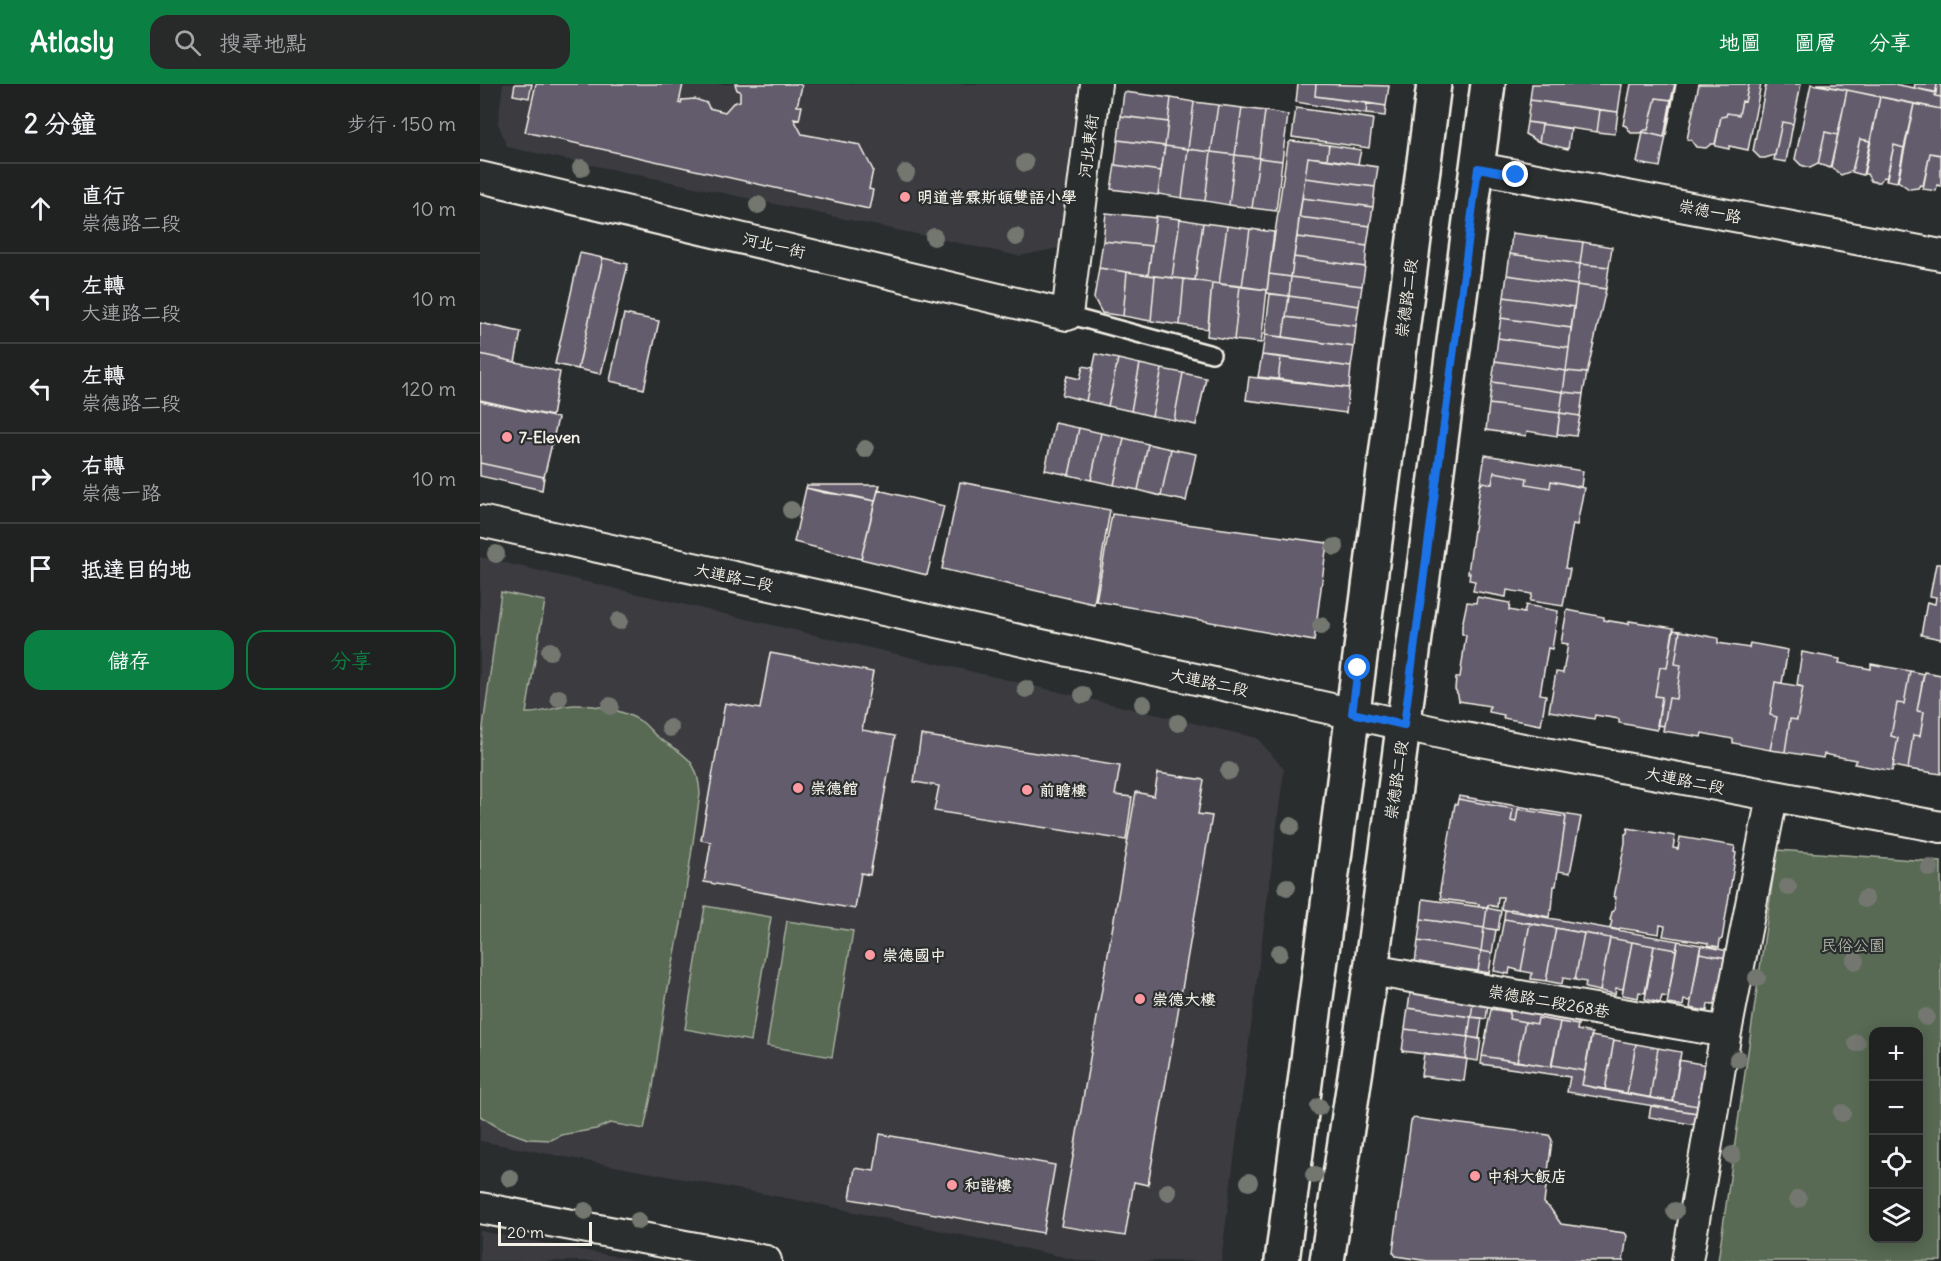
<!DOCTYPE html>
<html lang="zh-TW">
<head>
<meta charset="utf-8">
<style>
	:root { --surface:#202222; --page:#282a2a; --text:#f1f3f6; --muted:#a2a4a5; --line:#3d3f40; --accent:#0b8043 }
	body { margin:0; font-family:Delius,"LXGW WenKai TC",sans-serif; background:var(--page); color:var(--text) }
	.controls { position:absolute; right:18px; bottom:18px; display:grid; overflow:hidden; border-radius:12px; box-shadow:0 3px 15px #0003 }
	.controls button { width:54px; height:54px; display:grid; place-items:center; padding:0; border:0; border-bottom:2px solid var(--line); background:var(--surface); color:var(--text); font:30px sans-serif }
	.scale { position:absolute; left:18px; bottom:15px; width:94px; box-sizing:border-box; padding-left:6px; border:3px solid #f4f1e8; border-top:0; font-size:16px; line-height:21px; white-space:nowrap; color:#f4f1e8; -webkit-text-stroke:4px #2a2d2e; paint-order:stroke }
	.stop { position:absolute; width:18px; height:18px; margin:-14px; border:4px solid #1a73e8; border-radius:50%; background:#fff }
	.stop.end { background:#1a73e8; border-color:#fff; box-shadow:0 2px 6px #0008 }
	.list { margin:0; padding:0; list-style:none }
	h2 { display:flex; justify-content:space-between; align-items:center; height:78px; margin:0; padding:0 24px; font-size:26px }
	h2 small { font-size:20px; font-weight:400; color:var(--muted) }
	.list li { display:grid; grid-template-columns:39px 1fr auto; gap:18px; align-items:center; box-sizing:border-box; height:90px; padding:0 24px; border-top:2px solid var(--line) }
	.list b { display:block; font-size:22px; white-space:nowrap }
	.list p { margin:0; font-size:20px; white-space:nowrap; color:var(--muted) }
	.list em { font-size:20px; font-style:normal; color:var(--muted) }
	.actions { display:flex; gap:12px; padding:18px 24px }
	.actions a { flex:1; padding:14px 0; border:2px solid var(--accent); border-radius:18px; text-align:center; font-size:21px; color:var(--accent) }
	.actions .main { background:var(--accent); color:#fff }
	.icon { flex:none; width:33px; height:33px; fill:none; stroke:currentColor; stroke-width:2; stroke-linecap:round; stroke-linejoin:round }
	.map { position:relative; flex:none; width:1461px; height:1177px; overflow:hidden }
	header { display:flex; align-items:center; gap:36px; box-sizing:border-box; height:84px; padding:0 30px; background:var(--accent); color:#fff }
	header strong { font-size:28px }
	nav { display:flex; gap:33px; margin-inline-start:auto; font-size:21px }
	.search { width:420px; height:54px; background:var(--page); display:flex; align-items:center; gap:15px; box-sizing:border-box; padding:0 21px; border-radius:18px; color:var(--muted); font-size:22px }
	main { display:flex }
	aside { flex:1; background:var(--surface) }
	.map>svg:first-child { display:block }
	.built { fill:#3b3b41 }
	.green { fill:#596a53; stroke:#a6ae9e; stroke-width:1.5; fill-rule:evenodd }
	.building { fill:#645c6c; stroke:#f4f1e8; stroke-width:1.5 }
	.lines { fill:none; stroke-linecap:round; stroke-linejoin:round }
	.service-casing { stroke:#f4f1e8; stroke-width:20 }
	.minor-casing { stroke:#f4f1e8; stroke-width:34 }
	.secondary-casing { stroke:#f4f1e8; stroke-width:38 }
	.service { stroke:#2a2d2e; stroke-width:15 }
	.minor { stroke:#2a2d2e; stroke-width:30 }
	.secondary { stroke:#2a2d2e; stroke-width:33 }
	.tree { fill:#73776f }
	.route { stroke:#1a73e8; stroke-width:8 }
	.poi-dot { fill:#ff9aa2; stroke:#2a2d2e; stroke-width:2 }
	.labels { text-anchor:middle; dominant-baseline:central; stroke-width:4.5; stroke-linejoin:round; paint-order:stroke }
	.street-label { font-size:16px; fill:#f4f1e8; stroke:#2a2d2e }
	.poi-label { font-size:16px; font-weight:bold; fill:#f4f1e8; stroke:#2a2d2e; text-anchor:start }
	.park-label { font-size:16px; fill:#aeb4a5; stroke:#2a2d2e }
</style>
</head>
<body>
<header>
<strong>Atlasly</strong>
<div class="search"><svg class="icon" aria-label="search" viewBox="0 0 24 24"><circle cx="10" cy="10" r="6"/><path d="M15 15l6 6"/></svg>搜尋地點</div>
<nav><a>地圖</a><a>圖層</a><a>分享</a></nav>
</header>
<main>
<aside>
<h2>2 分鐘<small>步行 · 150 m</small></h2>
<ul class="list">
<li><svg class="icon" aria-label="ahead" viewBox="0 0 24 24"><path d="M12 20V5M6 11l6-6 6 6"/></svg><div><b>直行</b><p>崇德路二段</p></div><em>10 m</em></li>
<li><svg class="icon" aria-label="left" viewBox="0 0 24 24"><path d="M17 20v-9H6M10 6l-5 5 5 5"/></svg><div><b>左轉</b><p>大連路二段</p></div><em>10 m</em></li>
<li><svg class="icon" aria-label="left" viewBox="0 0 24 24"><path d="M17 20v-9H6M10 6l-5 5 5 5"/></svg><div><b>左轉</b><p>崇德路二段</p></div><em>120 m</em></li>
<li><svg class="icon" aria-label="right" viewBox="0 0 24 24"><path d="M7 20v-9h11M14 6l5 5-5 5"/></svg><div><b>右轉</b><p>崇德一路</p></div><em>10 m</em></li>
<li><svg class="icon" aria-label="arrive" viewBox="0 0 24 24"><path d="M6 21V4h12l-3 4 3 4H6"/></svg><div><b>抵達目的地</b></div></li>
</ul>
<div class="actions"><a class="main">儲存</a><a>分享</a></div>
</aside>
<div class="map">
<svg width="1461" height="1177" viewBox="0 0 1461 1177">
	<rect width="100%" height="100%" fill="#2a2d2e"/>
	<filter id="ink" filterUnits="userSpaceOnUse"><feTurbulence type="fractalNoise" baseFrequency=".0167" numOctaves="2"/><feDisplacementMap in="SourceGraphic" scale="12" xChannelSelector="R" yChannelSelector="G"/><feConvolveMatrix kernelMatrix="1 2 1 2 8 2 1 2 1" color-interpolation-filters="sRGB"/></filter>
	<g filter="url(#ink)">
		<path class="built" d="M23 0H598L579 164 539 172 27 63 18 39Z
			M0 473 777 654 804 685 741 1177H602L333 1119 0 1057Z
			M0 1147 160 1177H0Z"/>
		<path class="green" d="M21 508 65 517 46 629C62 630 79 621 96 621 117 621 144 626 162 638 167 642 171 647 175 651 202 671 218 672 220 710L201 840 186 914 173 1003 164 1045 130 1039 116 1045 81 1051 71 1056 48 1055 21 1045 0 1032V666Z
			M1297 766 1461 778V1177H1238ZM1394 948H1438V1154H1394Z
			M225 822 291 833 271 957 205 945Z
			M307 837 373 847 352 973 287 962Z"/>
		<path class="building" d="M35 0H52L49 14 33 11Z
			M56 0H203L199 19 201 20 202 16 215 15 227 19 229 24 245 28 253 19 260 17V7L257 6 255 0H319L322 2 317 22H322L319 36 314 35 322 50 380 61 393 86 389 105 393 106 389 125 45 48Z
			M818 0H836L835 12 887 19 886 30 816 18Z
			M836 0 909 2 906 22 835 12Z
			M1052 0H1142L1138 28 1050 16Z
			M1151 0H1195L1191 16 1176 14 1168 46H1165L1161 49H1151L1146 42 1143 41Z
			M1195 0H1196L1180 83 1157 79 1163 48 1184 53Z
			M1219 0H1269L1265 18 1262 17 1259 31 1247 29 1246 32 1241 33 1235 60H1231L1226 64 1216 63 1211 56 1207 55Z
			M1269 0H1281L1268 66 1249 62V65L1235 62 1241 33 1246 32 1247 29 1259 31 1262 17 1265 18Z
			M1286 0H1321L1313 40 1302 38 1295 71 1285 74H1280L1273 67Z
			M1331 0 1367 6 1358 51 1345 48 1338 80 1330 84 1321 81 1315 75Z
			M1337 0H1414L1454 8 1455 12 1461 13V25Z
			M1435 0H1457L1456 9 1434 4Z
			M1457 0H1461V13L1455 12Z
			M1367 6 1400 13 1390 57 1380 55 1372 87 1361 91 1351 83Z
			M644 8 691 14 688 38 641 32Z
			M1400 13 1434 20 1424 64 1414 61 1407 94 1404 93 1399 98H1395L1391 97 1387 90H1384Z
			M691 14 714 18 708 65 685 62Z
			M1176 14 1191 16 1184 53 1163 48 1165 46H1168Z
			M1050 16 1120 26 1117 48 1047 38Z
			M714 18 738 21 731 68 708 65Z
			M887 19 906 22 905 32 886 30Z
			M1434 20 1461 25V71L1450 69 1443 102 1440 101 1438 104 1429 105 1418 97Z
			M738 21 762 24 755 71 731 68Z
			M762 24 785 27 779 74 755 71Z
			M816 24 893 35 889 64 812 53Z
			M1120 26 1138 28 1135 50 1117 48Z
			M785 27 808 31 802 77 779 74Z
			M641 32 688 38 685 62 638 56Z
			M1047 38 1062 40 1059 58 1045 50Z
			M1302 38 1313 40 1306 78 1294 76Z
			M1062 40 1091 45 1088 65 1059 58Z
			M1345 48 1358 51 1350 84 1338 80Z
			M1380 55 1390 57 1383 91 1372 88Z
			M638 56 685 62 681 87 635 81Z
			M811 57 849 61 847 75 828 73 811 193 789 190 808 60Z
			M849 61 881 66 878 80 847 75Z
			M1414 61 1424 64 1417 98 1406 96Z
			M685 62 708 65 702 114 678 110Z
			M708 65 731 68 725 117 702 114Z
			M731 68 755 71 749 121 725 117Z
			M1450 69 1461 71V102L1457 101 1456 107 1443 105Z
			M755 71 779 74 772 124 749 121Z
			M828 73 898 83 895 103 825 94Z
			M779 74 802 77 796 127 772 124Z
			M635 81 681 87 678 111 631 105Z
			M825 94 895 103 893 123 822 114Z
			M822 114 893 123 890 142 819 133Z
			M626 129 676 134 672 162 623 157Z
			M676 132 700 135 692 194 668 191Z
			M819 133 890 142 887 162 817 153Z
			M700 135 723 139 715 196 692 194Z
			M723 139 747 142 739 200 715 196Z
			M747 142 770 145 762 203 739 200Z
			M770 145 794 148 787 206 762 203Z
			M1032 149 1103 158 1100 180 1030 170Z
			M817 153 887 162 885 183 814 173Z
			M623 157 672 162 668 191 619 184Z
			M1103 158 1132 163 1129 183 1100 180Z
			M100 169 123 174 98 285 75 280Z
			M1030 170 1100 180 1097 201 1027 191Z
			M814 173 885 183 882 202 811 193Z
			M123 174 148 180 121 290 98 285Z
			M1100 180 1129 183 1126 205 1097 201Z
			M619 184 647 188 643 232 622 229 614 214Z
			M647 188 675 192 671 237 643 232Z
			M789 190 811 193 809 212 787 209Z
			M1027 191 1097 201 1094 223 1024 213Z
			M675 192 704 195 700 241 671 237Z
			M811 193 882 202 879 222 809 212Z
			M704 195 732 199 728 245 700 241Z
			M732 199 760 202 754 256 727 252Z
			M1097 201 1126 205 1107 289 1086 287Z
			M760 202 787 206 781 259 754 256Z
			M790 210 809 212 803 253 785 251Z
			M809 212 879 222 876 242 806 233Z
			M1024 213 1094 223 1091 244 1021 234Z
			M144 230 179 237 164 305 130 297Z
			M806 233 876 242 874 263 803 253Z
			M1021 234 1091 244 1089 264 1018 254Z
			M0 239 41 248 35 278 0 270Z
			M785 251 874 263 871 283 782 271Z
			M1018 254 1089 264 1086 287 1015 277Z
			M0 270 80 288 72 332 0 316Z
			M616 270 638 275 628 322 606 317Z
			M782 271 801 273 798 295 778 293Z
			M801 273 871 283 869 304 798 295Z
			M638 275 660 280 651 327 628 322Z
			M1015 277 1086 287 1083 308 1012 298Z
			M660 280 682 285 672 332 651 327Z
			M603 282 613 284 606 317 582 311 587 292 600 295Z
			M682 285 703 289 694 336 672 332Z
			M1086 287 1107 289 1103 310 1083 308Z
			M703 289 726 294 716 341 694 336Z
			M769 293 869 304 866 329 766 316Z
			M1012 298 1083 308 1080 329 1009 320Z
			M1083 308 1103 310 1100 332 1080 329Z
			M0 317 78 334 64 393 0 379Z
			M1009 320 1080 329 1077 352 1047 347 1046 352 1006 346Z
			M1080 329 1100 332 1096 352 1077 350Z
			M575 339 599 344 589 391 565 386Z
			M599 344 621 349 611 396 589 391Z
			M621 349 644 354 634 401 611 396Z
			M644 354 668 360 658 406 634 401Z
			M668 360 691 365 681 412 658 406Z
			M691 365 716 370 706 417 681 412Z
			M1005 371 1103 387 1101 403 1071 397 1070 404 1046 400 1047 394 1014 388 1012 400 1003 398 1000 402Z
			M0 379 64 393 62 406 0 392Z
			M1014 388 1047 394 1046 400 1070 404 1071 397 1104 404 1097 441 1093 440 1085 484 1090 485 1083 522 1050 517 1052 510 1027 506 1026 513 993 507 995 497 989 496 990 489H988L1000 402 1003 398 1012 400Z
			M480 398 630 426 614 520 462 485Z
			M327 401H400L395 417 373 412 345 409 326 404Z
			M326 404 395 417 381 475 314 458Z
			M398 406 464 422 447 491 381 475Z
			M632 430 847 459 834 557 616 517Z
			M1456 480H1461V555L1441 551 1447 518 1455 520 1456 513 1450 512Z
			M997 513 1030 519 1029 526 1044 529 1046 521 1078 527 1072 565 1068 564 1060 610 1066 611 1061 641 1023 634 1024 631 1009 628 1010 622 979 617 978 611 975 605 976 594 980 593 986 551 982 550V542L987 518 996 519Z
			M1087 526 1124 533V536L1149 540V537L1194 544 1187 584 1180 583 1175 612 1182 613 1177 646 1139 639V635L1115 631 1114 635 1069 627 1076 588 1083 589 1088 560 1081 559Z
			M1193 546 1200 547 1195 580 1201 581 1196 615 1189 614 1184 642 1177 641 1182 613 1175 612 1180 583 1187 584Z
			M1200 547 1238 554V559L1269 564 1270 559 1308 566 1302 599 1295 598 1290 631 1297 633 1290 666 1253 659V655L1222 649 1221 653 1183 647 1189 614 1196 615 1201 581 1195 580Z
			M1322 568 1360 575 1359 579 1391 585V580L1430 587 1424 620 1417 619 1411 652 1418 654 1412 687 1374 680 1376 676 1344 670 1343 674 1305 668 1310 635 1317 636 1323 603 1317 601Z
			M290 569 393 588 382 646 415 652 390 791 381 789 375 825 224 798 231 758 221 756 245 619 280 625Z
			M1430 587 1444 590 1437 627 1444 628 1440 652 1433 651 1428 685 1413 682 1418 654 1411 652 1417 619 1424 620Z
			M1444 588 1461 591V690L1428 685 1433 651 1440 652 1444 628 1437 627Z
			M1295 598 1323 603 1317 636 1310 635 1305 668 1290 666 1297 633 1290 631Z
			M441 651 640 682 635 711 652 713 646 756 454 727 459 702 434 698Z
			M678 689 724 696 718 730 732 732 668 1101 654 1098 645 1152 581 1142 656 708 674 712Z
			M979 712 1101 733 1090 789 1078 787 1086 733 1038 725 1036 738 1031 737 1033 725 978 715Z
			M978 715 1033 725 1031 737 1036 738 1038 725 1086 733 1078 787 1076 802H1074L1072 826H1070L1069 833 1031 825 1030 827 1021 825 1023 813H1018L1017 823 1008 821V823L999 822V820L961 815 960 806 975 720H977Z
			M1148 744 1195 752 1193 764 1198 765 1200 753 1255 762 1254 768 1256 769 1242 855 1240 856 1239 863 1228 861V859L1183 852 1185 842 1180 841 1179 850 1140 844 1139 846 1130 844 1132 837 1130 836 1132 828 1134 827 1136 813H1134L1145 759V750L1147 749Z
			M943 815 1007 824 1004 844 941 835Z
			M1007 824 1021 827 1018 846 1004 844Z
			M1025 826 1198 857 1196 866 1024 835Z
			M941 835 1004 844 1001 867 938 857Z
			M1024 835 1050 839 1041 887 1030 884 1029 890 1014 887Z
			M1050 839 1076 844 1066 897 1051 895 1052 889 1041 887Z
			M1004 844 1016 846 1012 869 1001 867Z
			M1076 844 1104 849 1095 896 1083 894 1082 900 1066 897Z
			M1104 849 1130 854 1120 907 1105 904 1106 898 1095 896Z
			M1130 854 1152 858 1143 905 1136 904 1135 910 1120 907Z
			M938 857 1001 867 998 887 935 879Z
			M1198 857 1221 861 1211 917 1204 916 1203 922 1187 920Z
			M1152 858 1174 862 1165 909 1159 908 1158 914 1142 911Z
			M1221 861 1248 867 1247 874 1219 869Z
			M1174 862 1196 866 1188 913 1182 912 1180 919 1165 915Z
			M1001 867 1012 869 1009 889 998 887Z
			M1219 869 1247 874 1238 922 1228 920 1227 927 1210 924Z
			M931 904 994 912 991 933 928 924Z
			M994 912 1009 914 1006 935 991 933Z
			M1013 915 1100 932 1098 941 1058 934 1057 940 1029 935 1030 928 1011 925Z
			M928 924 991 933 988 953 925 945Z
			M1011 925 1030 928 1029 935 1045 938 1037 978 1002 972Z
			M991 933 1002 934 999 955 988 953Z
			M1058 934 1080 938 1071 983 1037 977 1045 938 1057 940Z
			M1080 938 1098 941 1097 946 1112 949 1105 987 1072 981Z
			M925 945 988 953 985 975 922 967Z
			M1111 952 1134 956 1125 1006 1102 1001Z
			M988 953 1001 955 998 977 985 975Z
			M1134 956 1156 960 1147 1010 1125 1006Z
			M1156 960 1178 964 1170 1014 1147 1010Z
			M1178 964 1201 968 1193 1018 1170 1014Z
			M944 969 987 975 984 997 941 992Z
			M1002 972 1071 983 1072 981 1105 987 1102 1001 1218 1022 1217 1029 1087 1008 1090 993 1001 980Z
			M1199 976 1227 981 1218 1022 1193 1018Z
			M1171 1022 1217 1029V1041L1169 1033Z
			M934 1034 1069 1051 1072 1056 1064 1119 1070 1124 1081 1140 1145 1149 1147 1152 1143 1177H948L916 1172 913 1168 931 1037Z
			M400 1050 575 1081 563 1149 370 1115 375 1084 394 1087Z"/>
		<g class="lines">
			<g class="service-casing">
				<path id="service" d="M587 231 732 270"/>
			</g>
			<g class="minor-casing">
				<path id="minor" d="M998 84 1461 171
					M0 93 587 231 616 0
					M0 437 974 652 1461 743
					M891 886 1246 948
					M0 1124 286 1177
					M1207 1177 1246 948 1292 713"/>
			</g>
			<g class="secondary-casing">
				<path id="secondary" d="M802 1177 954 0
					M847 1177 891 886 1008 0"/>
			</g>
			<use href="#service" class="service"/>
			<use href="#minor" class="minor"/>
			<use href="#secondary" class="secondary"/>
		</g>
		<g class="tree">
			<circle cx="545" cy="79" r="9"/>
			<circle cx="101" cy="84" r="9"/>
			<circle cx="426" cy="89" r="9"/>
			<circle cx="278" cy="121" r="9"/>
			<circle cx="454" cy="153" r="9"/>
			<circle cx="536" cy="153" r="9"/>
			<circle cx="385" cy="365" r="9"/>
			<circle cx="311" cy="426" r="9"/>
			<circle cx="855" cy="463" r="9"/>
			<circle cx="16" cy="470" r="9"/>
			<circle cx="139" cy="537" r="9"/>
			<circle cx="841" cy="542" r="9"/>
			<circle cx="70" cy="567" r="9"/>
			<circle cx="546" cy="605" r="9"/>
			<circle cx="603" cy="611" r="9"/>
			<circle cx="79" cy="614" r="9"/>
			<circle cx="663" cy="620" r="9"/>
			<circle cx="130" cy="622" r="9"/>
			<circle cx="698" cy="639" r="9"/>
			<circle cx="190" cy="644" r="9"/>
			<circle cx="749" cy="687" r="9"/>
			<circle cx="811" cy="742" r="9"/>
			<circle cx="1450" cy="784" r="9"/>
			<circle cx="807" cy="803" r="9"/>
			<circle cx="1308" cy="803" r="9"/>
			<circle cx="1385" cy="815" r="9"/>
			<circle cx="799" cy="869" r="9"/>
			<circle cx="1375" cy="877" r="9"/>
			<circle cx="1277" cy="894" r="9"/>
			<circle cx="1446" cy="933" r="9"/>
			<circle cx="1377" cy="959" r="9"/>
			<circle cx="1258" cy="975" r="9"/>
			<circle cx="839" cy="1023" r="9"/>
			<circle cx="1362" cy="1029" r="9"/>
			<circle cx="1252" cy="1071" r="9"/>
			<circle cx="834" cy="1091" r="9"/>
			<circle cx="30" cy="1094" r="9"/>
			<circle cx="769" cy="1098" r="9"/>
			<circle cx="688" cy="1108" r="9"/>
			<circle cx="1318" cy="1115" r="9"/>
			<circle cx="105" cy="1127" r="9"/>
			<circle cx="1195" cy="1127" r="9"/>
			<circle cx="158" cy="1137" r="9"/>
		</g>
	</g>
	<g class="lines" filter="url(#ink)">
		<path class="route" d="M878 584 872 629 924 641 998 84 1036 91"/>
	</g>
	<g class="poi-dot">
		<circle cx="425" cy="113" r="6"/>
		<circle cx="27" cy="353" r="6"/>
		<circle cx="318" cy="704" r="6"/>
		<circle cx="547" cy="706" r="6"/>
		<circle cx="390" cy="871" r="6"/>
		<circle cx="660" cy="915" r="6"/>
		<circle cx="995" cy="1092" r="6"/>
		<circle cx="472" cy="1101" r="6"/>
	</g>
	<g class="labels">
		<g class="street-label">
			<text transform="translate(608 62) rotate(-83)">河北東街</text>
			<text transform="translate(1230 127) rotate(11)">崇德一路</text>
			<text transform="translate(294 161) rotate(13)">河北一街</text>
			<text transform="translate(926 214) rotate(-83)">崇德路二段</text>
			<text transform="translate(254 493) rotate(12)">大連路二段</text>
			<text transform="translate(729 598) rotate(12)">大連路二段</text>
			<text transform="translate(916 696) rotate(-82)">崇德路二段</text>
			<text transform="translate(1205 696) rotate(11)">大連路二段</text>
			<text transform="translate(1069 917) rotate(10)">崇德路二段268巷</text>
		</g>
		<g class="poi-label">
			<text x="437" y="113">明道普霖斯頓雙語小學</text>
			<text x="39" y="353">7-Eleven</text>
			<text x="330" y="704">崇德館</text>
			<text x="559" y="706">前瞻樓</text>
			<text x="402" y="871">崇德國中</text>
			<text x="672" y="915">崇德大樓</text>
			<text x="1007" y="1092">中科大飯店</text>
			<text x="484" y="1101">和諧樓</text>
		</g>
		<g class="park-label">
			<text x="1373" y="861">民俗公園</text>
		</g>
	</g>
</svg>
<div class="controls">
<button>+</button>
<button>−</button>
<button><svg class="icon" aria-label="locate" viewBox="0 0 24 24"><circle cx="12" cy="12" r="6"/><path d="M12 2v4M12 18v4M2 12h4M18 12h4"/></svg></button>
<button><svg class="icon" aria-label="layers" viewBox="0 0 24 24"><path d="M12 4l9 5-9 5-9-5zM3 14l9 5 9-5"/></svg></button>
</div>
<div class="scale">20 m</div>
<div class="stop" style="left:878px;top:584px"></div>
<div class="stop end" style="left:1036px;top:91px"></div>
</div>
</main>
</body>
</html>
